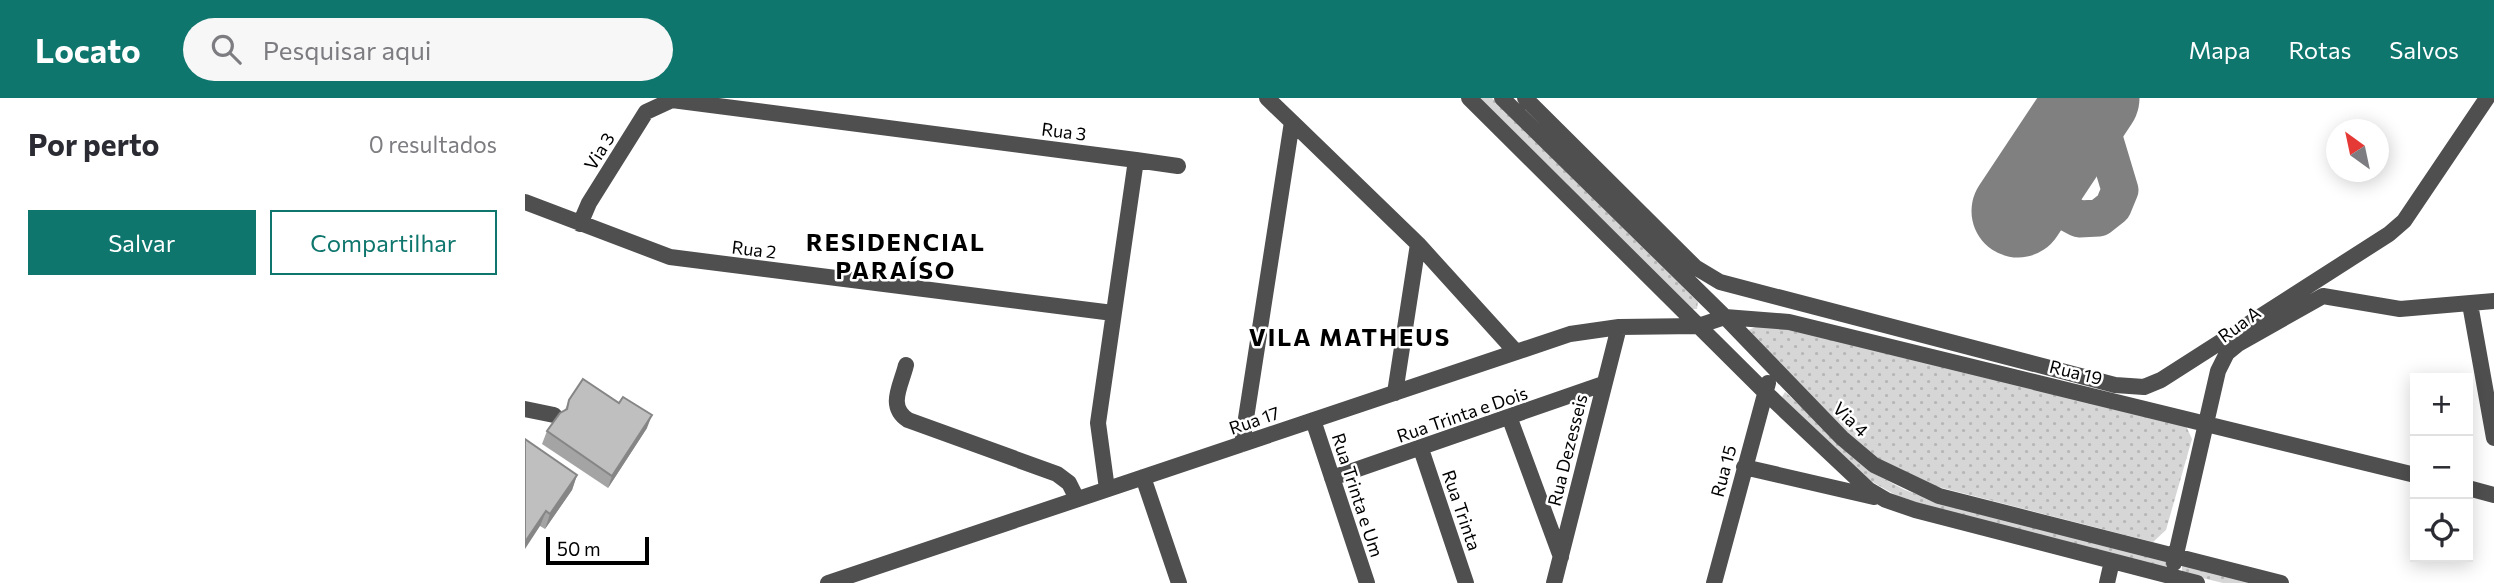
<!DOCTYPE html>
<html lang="pt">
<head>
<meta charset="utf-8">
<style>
	:root { --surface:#fff; --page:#f7f7f7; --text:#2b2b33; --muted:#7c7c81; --line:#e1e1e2; --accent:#0f766e }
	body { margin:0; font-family:Commissioner,sans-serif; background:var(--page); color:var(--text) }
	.controls { position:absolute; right:21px; bottom:21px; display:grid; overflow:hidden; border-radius:0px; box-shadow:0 4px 18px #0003 }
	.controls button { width:63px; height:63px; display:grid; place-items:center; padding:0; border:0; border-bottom:2px solid var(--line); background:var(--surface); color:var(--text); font:35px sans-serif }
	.compass { position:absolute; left:1801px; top:21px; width:63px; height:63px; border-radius:50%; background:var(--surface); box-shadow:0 4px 18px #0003; rotate:327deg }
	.scale { position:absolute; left:21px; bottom:18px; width:103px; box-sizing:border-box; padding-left:7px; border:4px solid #000; border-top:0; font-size:19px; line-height:24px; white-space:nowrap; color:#000; -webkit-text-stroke:5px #fff; paint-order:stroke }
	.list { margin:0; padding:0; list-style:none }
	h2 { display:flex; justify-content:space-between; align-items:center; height:91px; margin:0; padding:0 28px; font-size:30px }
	h2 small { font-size:23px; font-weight:400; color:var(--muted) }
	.actions { display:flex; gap:14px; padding:21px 28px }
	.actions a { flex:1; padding:16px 0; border:2px solid var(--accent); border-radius:0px; text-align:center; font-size:24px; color:var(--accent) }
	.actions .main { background:var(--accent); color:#fff }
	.icon { flex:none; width:38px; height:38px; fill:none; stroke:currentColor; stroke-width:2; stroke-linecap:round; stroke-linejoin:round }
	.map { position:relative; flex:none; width:1969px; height:485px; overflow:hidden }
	header { display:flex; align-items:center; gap:42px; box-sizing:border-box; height:98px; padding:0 35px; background:var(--accent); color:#fff }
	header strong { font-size:33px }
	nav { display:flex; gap:38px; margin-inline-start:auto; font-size:24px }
	.search { width:490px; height:63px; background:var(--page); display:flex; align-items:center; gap:18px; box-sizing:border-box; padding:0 24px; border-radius:38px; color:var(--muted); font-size:26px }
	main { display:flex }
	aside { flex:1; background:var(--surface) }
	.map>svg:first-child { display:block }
	.grass { fill:url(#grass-dots) }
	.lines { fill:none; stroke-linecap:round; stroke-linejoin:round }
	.taxiway { stroke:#808080; stroke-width:37 }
	.runway { stroke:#808080; stroke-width:93 }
	.minor { stroke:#4f4f4f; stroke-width:16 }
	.wall { fill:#a4a4a4 }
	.shaded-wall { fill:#868686 }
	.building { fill:#bfbfbf; stroke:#868686; stroke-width:2 }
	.labels { text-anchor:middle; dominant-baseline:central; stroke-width:5; stroke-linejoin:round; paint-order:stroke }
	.street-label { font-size:18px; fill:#000; stroke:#fff }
	.district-label { font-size:24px; font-weight:bold; letter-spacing:2px; fill:#000; stroke:#fff }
</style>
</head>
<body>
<header>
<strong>Locato</strong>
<div class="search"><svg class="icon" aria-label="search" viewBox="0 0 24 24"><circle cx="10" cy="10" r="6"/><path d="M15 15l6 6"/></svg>Pesquisar aqui</div>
<nav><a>Mapa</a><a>Rotas</a><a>Salvos</a></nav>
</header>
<main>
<aside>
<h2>Por perto<small>0 resultados</small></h2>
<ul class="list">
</ul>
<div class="actions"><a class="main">Salvar</a><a>Compartilhar</a></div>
</aside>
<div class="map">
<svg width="1969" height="485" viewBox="0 0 1969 485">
	<defs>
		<pattern id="grass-dots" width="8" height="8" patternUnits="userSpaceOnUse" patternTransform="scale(1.75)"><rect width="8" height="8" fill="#d6d6d6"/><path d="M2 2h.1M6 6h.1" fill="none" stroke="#b6b6b6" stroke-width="1.8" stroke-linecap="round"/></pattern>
	</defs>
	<rect width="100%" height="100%" fill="#fff"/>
	<path class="grass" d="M954 0H967L1173 204 1172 211H1166Z
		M1233 228 1269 232 1661 328 1667 341 1641 432 1628 444 1406 387 1355 363 1332 345 1221 233Z
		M1260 294 1348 375 1380 392 1416 405 1641 461 1644 467 1642 470 1408 411 1374 399 1344 382 1257 299Z
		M1657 466 1738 485H1698L1657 475Z"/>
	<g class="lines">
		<path class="taxiway" d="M1505 95 1554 121 1574 120 1588 109 1595 92 1577 32 1581 0"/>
		<path class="runway" d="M1493 113 1568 0"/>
		<path class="minor" d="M742 0 767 24
			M944 0 1239 293 1344 392 1361 402 1390 412 1672 485
			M977 0 1200 219 1317 340 1349 367 1414 398 1756 485
			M1000 0 1170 169 1195 184 1590 287 1619 289 1636 282 1864 136 1879 123 1962 0
			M611 62 653 68
			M0 104 145 159 588 215
			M55 126 64 105 121 14 147 2 611 62 573 325 582 391
			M1945 206 1969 340
			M381 267C376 288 362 308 383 322L532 376 544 385 552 401
			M870 295 893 146
			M0 311 29 317
			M985 321 1036 459
			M788 322 842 485
			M717 346 767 24 893 146 991 254
			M896 351 941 485
			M1219 369 1349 399
			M618 379 654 485
			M807 380 1078 286
			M1943 390 1969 397
			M1649 465 1693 273 1702 255 1713 246 1798 198 1875 211 1969 203
			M303 485 1045 236 1094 229 1173 228 1200 219 1264 224 1890 377
			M1029 485 1094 229
			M1189 485 1243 285
			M1582 485 1587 463"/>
	</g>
	<path class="wall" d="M44 302 122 330 83 390 17 346 22 333 40 312Z
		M0 341 52 377 47 392 20 431 15 428Z"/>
	<path class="shaded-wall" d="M127 317 122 330 83 390 87 378Z
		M52 377 47 392 20 431 25 416Z
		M21 413 15 428 0 451V444Z"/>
	<path class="building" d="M58 281 94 305 98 299 127 317 87 378 22 333 35 315 42 311 44 302Z
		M0 341 52 377 25 416 21 413 0 444Z"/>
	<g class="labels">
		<g class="street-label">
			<text transform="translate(539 33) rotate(7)">Rua 3</text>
			<text transform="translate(74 53) rotate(-58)">Via 3</text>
			<text transform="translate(229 151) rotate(7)">Rua 2</text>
			<text transform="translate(1714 226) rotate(-36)">Rua A</text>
			<text transform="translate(1551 274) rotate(14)">Rua 19</text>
			<text transform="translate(937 316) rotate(-19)">Rua Trinta e Dois</text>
			<text transform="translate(1326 321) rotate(44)">Via 4</text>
			<text transform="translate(729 322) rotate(-19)">Rua 17</text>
			<text transform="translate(1042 352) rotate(-76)">Rua Dezesseis</text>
			<text transform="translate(1198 373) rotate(-75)">Rua 15</text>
			<text transform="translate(833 397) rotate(72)">Rua Trinta e Um</text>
			<text transform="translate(937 412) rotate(71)">Rua Trinta</text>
		</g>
		<g class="district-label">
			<text x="371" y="143">RESIDENCIAL<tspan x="371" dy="28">PARAÍSO</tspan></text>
			<text x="825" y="238">VILA MATHEUS</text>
		</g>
	</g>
</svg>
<div class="controls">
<button>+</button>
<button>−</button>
<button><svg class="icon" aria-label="locate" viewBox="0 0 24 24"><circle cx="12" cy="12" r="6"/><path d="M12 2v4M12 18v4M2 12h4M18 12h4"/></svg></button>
</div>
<svg class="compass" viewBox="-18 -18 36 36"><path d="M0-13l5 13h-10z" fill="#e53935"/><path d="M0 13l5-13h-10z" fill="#7c7c81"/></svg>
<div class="scale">50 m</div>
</div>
</main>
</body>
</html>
